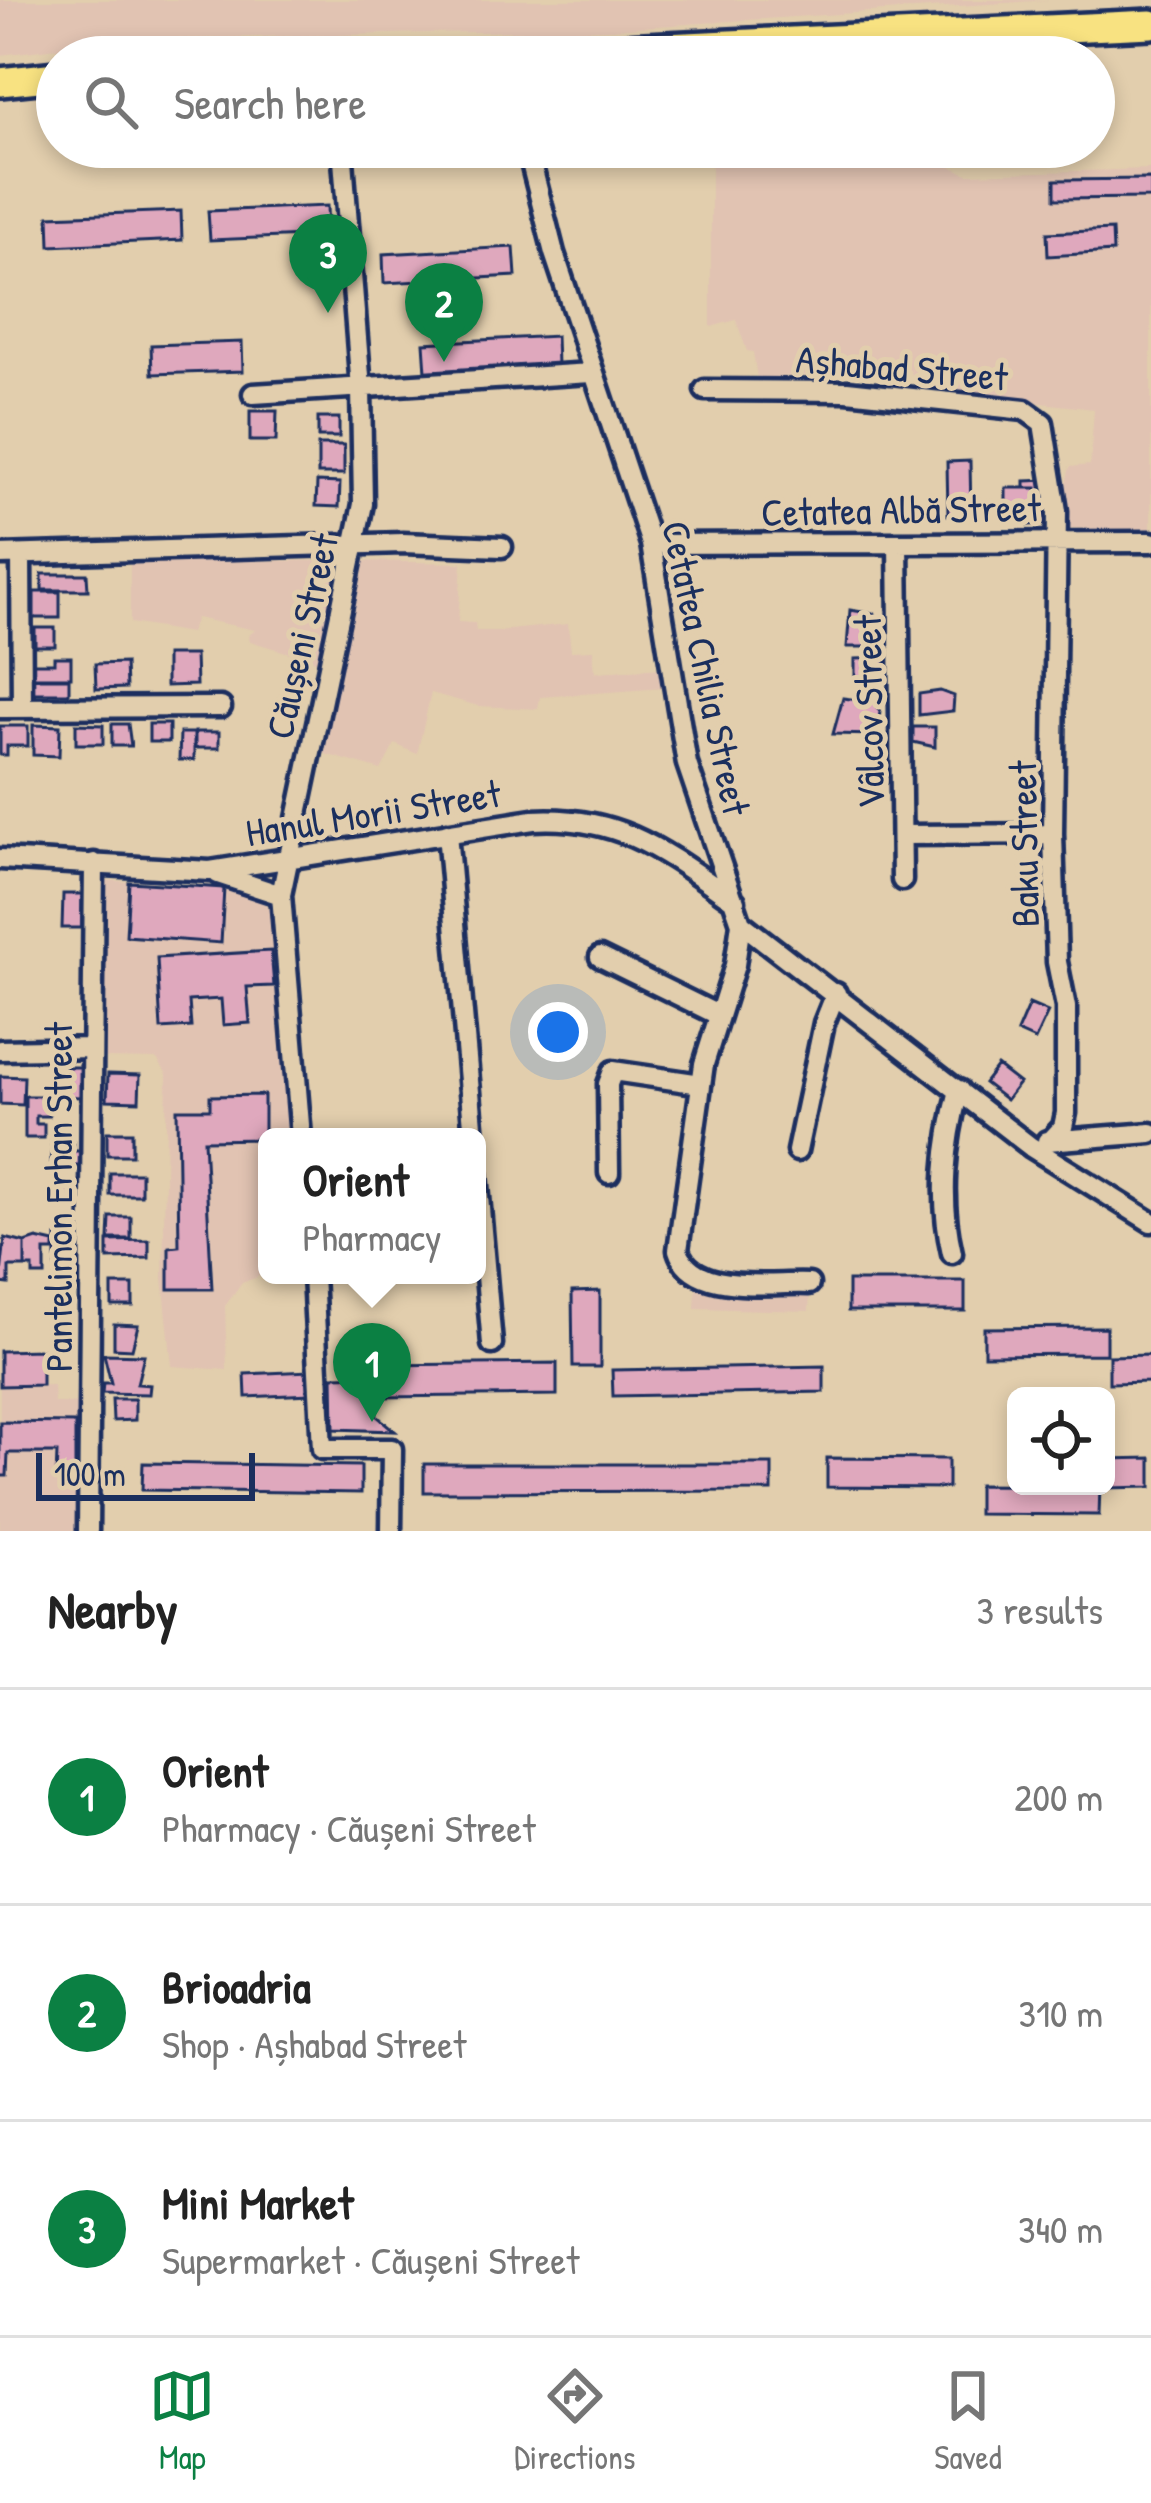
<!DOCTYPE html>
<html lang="en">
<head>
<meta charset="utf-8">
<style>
	:root { --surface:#fff; --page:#f6f6f6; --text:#222; --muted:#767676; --line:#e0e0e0; --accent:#0b8043 }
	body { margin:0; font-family:"Patrick Hand",sans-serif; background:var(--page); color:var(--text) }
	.controls { position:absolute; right:36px; bottom:36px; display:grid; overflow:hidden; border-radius:18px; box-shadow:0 6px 18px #0003 }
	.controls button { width:108px; height:108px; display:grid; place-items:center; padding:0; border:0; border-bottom:3px solid var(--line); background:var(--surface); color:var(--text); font:60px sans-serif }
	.scale { position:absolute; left:36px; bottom:30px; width:219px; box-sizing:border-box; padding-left:12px; border:6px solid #1b2f5e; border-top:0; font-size:33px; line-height:42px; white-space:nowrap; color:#1b2f5e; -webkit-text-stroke:9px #e2cead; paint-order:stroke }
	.you { position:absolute; left:558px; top:1032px; width:42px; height:42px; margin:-30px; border:9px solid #fff; border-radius:50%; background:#1a73e8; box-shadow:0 0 0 18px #1a73e833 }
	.badge { display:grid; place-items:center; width:78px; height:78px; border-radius:50%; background:var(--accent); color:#fff; font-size:39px; font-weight:700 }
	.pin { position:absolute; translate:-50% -99px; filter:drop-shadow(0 3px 6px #0008) }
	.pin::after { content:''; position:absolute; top:63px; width:42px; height:36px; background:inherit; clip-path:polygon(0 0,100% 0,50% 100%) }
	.popup { position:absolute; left:258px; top:1128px; width:228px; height:156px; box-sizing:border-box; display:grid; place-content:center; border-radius:18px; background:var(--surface); filter:drop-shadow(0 3px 9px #0005); font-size:39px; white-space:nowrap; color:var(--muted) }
	.popup b { font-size:45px; color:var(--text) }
	.popup::after { content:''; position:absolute; left:50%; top:100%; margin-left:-24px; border:24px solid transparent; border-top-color:var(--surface) }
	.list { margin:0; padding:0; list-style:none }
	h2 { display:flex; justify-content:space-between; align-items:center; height:156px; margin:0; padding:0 48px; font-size:51px }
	h2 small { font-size:39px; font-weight:400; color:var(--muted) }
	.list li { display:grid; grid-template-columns:78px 1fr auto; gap:36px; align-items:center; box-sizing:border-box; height:216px; padding:0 48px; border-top:3px solid var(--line) }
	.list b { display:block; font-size:45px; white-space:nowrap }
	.list p { margin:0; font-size:39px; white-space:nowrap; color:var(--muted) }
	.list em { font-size:39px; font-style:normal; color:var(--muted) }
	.icon { flex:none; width:66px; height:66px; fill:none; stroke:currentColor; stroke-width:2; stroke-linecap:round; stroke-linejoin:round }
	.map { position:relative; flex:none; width:1151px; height:1531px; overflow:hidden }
	.search { position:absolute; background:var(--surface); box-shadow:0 6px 18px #0003; left:36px; right:36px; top:36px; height:132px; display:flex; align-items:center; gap:30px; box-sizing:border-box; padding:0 42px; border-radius:66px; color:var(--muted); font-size:45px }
	.sheet { height:804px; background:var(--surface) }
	nav { display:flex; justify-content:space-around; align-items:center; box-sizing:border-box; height:168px; border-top:3px solid var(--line); background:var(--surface); font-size:33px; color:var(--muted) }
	nav a { display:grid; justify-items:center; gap:6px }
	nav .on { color:var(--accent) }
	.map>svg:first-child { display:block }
	.built { fill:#e1c3b2 }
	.building { fill:#dfa8bd; stroke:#1b2f5e; stroke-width:3 }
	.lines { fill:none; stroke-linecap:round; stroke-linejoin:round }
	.street-casing { stroke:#1b2f5e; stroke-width:27 }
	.primary-casing { stroke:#1b2f5e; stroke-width:36 }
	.street { stroke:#e2cead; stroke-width:18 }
	.primary { stroke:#f8e281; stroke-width:27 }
	.labels { text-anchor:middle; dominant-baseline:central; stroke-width:10; stroke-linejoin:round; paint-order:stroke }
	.street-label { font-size:39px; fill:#1b2f5e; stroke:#e2cead }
</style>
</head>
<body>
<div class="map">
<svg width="1151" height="1531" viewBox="0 0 1151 1531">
	<rect width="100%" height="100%" fill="#e2cead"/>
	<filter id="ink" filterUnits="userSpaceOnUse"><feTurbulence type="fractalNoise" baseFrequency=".00833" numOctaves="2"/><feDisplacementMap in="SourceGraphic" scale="24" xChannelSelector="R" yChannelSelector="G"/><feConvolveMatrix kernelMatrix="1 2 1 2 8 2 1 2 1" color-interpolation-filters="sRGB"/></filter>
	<g filter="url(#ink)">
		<path class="built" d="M0 0H1048L612 29 124 40 0 55Z
			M723 147H946V164L967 174 1151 169V531L1068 528 1066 484 1070 467 1090 465 1094 409 930 390 924 377H913L910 370 757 378 753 352 747 351 736 320 711 327V176L712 161Z
			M130 560 339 561 322 663 250 641 248 636 255 630 196 618 190 633 130 623Z
			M358 561 462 563 458 622 475 623 476 631H500L568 624 571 651 593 650 595 672 663 668 664 688 540 697 538 709 478 706 431 693 417 754 395 744 381 770 315 751 345 644Z
			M104 880 237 890 255 894 275 914 292 1137H267V1275H293L260 1276 242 1283 225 1306 227 1370 172 1366 163 1278 167 1074 157 1059 102 1058Z
			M696 1289 810 1292 809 1311 695 1308Z
			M53 1385 54 1403H82L80 1531H0V1386Z"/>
		<path class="building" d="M1151 179V198L1055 199V180Z
			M327 206 328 235 210 240 208 211Z
			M181 211 182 240 50 246 49 216Z
			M1112 230 1113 252 1048 256 1047 233Z
			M514 247 516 276 384 283 383 254Z
			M556 336 557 365 426 372 424 343Z
			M242 342 243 371 152 374 151 345Z
			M250 411H277L276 441H250Z
			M318 418H339V437H318Z
			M318 445H344V474H318Z
			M970 461 971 515H948L947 462Z
			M1049 480 1050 524 1028 525V514H1038L1037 488H1025V481Z
			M317 482 340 483 339 507 316 506Z
			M1006 488H1037L1038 514H1006Z
			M42 574H87L88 590H42Z
			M34 592H60V618H34Z
			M850 610 875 614 877 647H847Z
			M35 628H55V646H35Z
			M166 655H195L196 685 166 686Z
			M54 657H71V677H28L29 663H54Z
			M885 658 886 681H855V659Z
			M125 663 126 688 96 689 95 664Z
			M32 678H69V693H32Z
			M940 691 954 696 953 711 919 715V694Z
			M843 698 874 702 880 712 876 735 833 734Z
			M76 724 103 725V744H76Z
			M112 724H128L131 746H112Z
			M149 724H169V742H149Z
			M33 725 60 726 59 756 33 755Z
			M0 726H28V746H7V755H0Z
			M913 727H935V747L913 742Z
			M195 732H219V748H195Z
			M180 733H194V760H179Z
			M129 882 224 888 221 943 126 936Z
			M63 894H84L83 928H62Z
			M271 951 274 986 247 987 250 1023 223 1025 221 999 189 1001 191 1027 161 1029 157 958Z
			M1029 1004 1048 1012 1035 1040 1017 1032Z
			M997 1066 1019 1083 1006 1100 984 1083Z
			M64 1067H86L80 1097 63 1096Z
			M108 1074 140 1075 139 1101 107 1100Z
			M0 1076 24 1077 23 1105 0 1104Z
			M264 1095V1139L204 1140 212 1289H169V1247L179 1246 177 1109H210V1096Z
			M25 1096H49V1116H36V1124H44V1138H25Z
			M107 1132H132V1155H107Z
			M51 1142H74V1151H85V1166H51Z
			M110 1173H141V1195H110Z
			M56 1183H70V1192H80V1207H56Z
			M110 1217H131V1239H109Z
			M56 1236H86L81 1277H56Z
			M5 1238 25 1243V1267H9V1284L0 1283Z
			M37 1239 54 1243V1251H45V1275H33V1267H25V1243Z
			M149 1240V1258L108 1259V1241Z
			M848 1281H965V1311H848Z
			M112 1285H133V1306H112Z
			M600 1291V1367H573L572 1292Z
			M114 1324 138 1325 132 1349 114 1348Z
			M1106 1327V1354L984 1355V1328Z
			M42 1350V1385L0 1386V1351Z
			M104 1354 144 1355 137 1384 150 1385 149 1394 102 1393 103 1383H111Z
			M1151 1355V1382L1109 1383V1356Z
			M557 1363V1395L377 1397V1365Z
			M824 1366V1392L613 1396 612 1370Z
			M310 1371 311 1394 246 1397 245 1374Z
			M375 1375 377 1416 395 1431 334 1429 333 1376Z
			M112 1399H135V1420L113 1421Z
			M0 1422 75 1423V1478L56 1477 57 1453H8L7 1476H0Z
			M827 1458 948 1459V1488L827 1487Z
			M1151 1458V1487L1105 1488 1106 1459Z
			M143 1463 361 1466V1493L142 1490Z
			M424 1464H772V1491L424 1492Z
			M978 1485 1100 1486 1099 1515 978 1514Z"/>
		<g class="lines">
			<g class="street-casing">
				<path id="street" d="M527 147 554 253 651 544 687 764 741 923 1031 1147 1151 1222
					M705 390 847 391 1025 410 1043 423 1057 511 1053 834 1057 962 1066 1007V1113L1063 1127 1051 1140
					M253 394 591 373
					M898 543 902 880
					M651 544 1151 542
					M0 555 403 543 502 547
					M21 555 22 708
					M0 708 221 707
					M447 833 474 1137
					M903 835 1053 834
					M0 859 210 871 533 820C621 815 666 853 735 901
					M218 874 281 895
					M741 923 735 965 704 1064 678 1250C692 1296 770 1282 809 1284
					M600 957 716 1014
					M0 1050 91 1048
					M301 1137 281 895 363 504 361 389 342 147
					M1047 1141 1151 1133
					M797 1151 824 1023 836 993
					M609 1173 608 1084 613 1071 701 1084
					M477 1174 492 1344
					M952 1253C939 1198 945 1144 959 1090
					M313 1275 322 1449H392L391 1531
					M88 1531 94 863"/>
			</g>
			<g class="primary-casing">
				<path id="primary" d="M454 57 1151 24
					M0 82 57 76"/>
			</g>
			<use href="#street" class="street"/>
			<use href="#primary" class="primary"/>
		</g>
	</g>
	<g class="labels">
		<g class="street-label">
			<text transform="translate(902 367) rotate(5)">Așhabad Street</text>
			<text transform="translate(901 509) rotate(-1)">Cetatea Albă Street</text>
			<text transform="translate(301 636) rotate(-77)">Căușeni Street</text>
			<text transform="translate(707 668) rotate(78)">Cetatea Chilia Street</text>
			<text transform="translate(868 712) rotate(-91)">Vâlcov Street</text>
			<text transform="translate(373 812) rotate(-9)">Hanul Morii Street</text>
			<text transform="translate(1023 844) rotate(-91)">Baku Street</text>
			<text transform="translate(57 1197) rotate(-90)">Pantelimon Erhan Street</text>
		</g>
	</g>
</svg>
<div class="controls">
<button><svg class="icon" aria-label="locate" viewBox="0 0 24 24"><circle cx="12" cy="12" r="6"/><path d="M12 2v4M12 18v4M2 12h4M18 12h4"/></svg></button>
</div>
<div class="scale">100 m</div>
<div class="you"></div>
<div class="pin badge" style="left:372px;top:1422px">1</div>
<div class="popup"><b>Orient</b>Pharmacy</div>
<div class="pin badge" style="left:444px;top:362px">2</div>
<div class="pin badge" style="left:328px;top:313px">3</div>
<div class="search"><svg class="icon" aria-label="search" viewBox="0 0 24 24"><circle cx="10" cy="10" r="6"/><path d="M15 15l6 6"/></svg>Search here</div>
</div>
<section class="sheet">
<h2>Nearby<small>3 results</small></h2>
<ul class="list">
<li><span class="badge">1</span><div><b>Orient</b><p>Pharmacy · Căușeni Street</p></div><em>200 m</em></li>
<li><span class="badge">2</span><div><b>Brioadria</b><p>Shop · Așhabad Street</p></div><em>310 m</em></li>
<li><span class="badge">3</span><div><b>Mini Market</b><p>Supermarket · Căușeni Street</p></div><em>340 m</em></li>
</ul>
</section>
<nav>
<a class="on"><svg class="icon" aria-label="map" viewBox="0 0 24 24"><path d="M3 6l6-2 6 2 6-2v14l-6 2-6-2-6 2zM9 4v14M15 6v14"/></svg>Map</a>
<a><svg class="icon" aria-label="directions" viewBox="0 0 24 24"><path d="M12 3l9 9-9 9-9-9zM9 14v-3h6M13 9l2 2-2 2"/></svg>Directions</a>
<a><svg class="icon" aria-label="saved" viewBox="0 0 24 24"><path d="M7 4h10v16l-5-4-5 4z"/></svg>Saved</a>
</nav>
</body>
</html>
